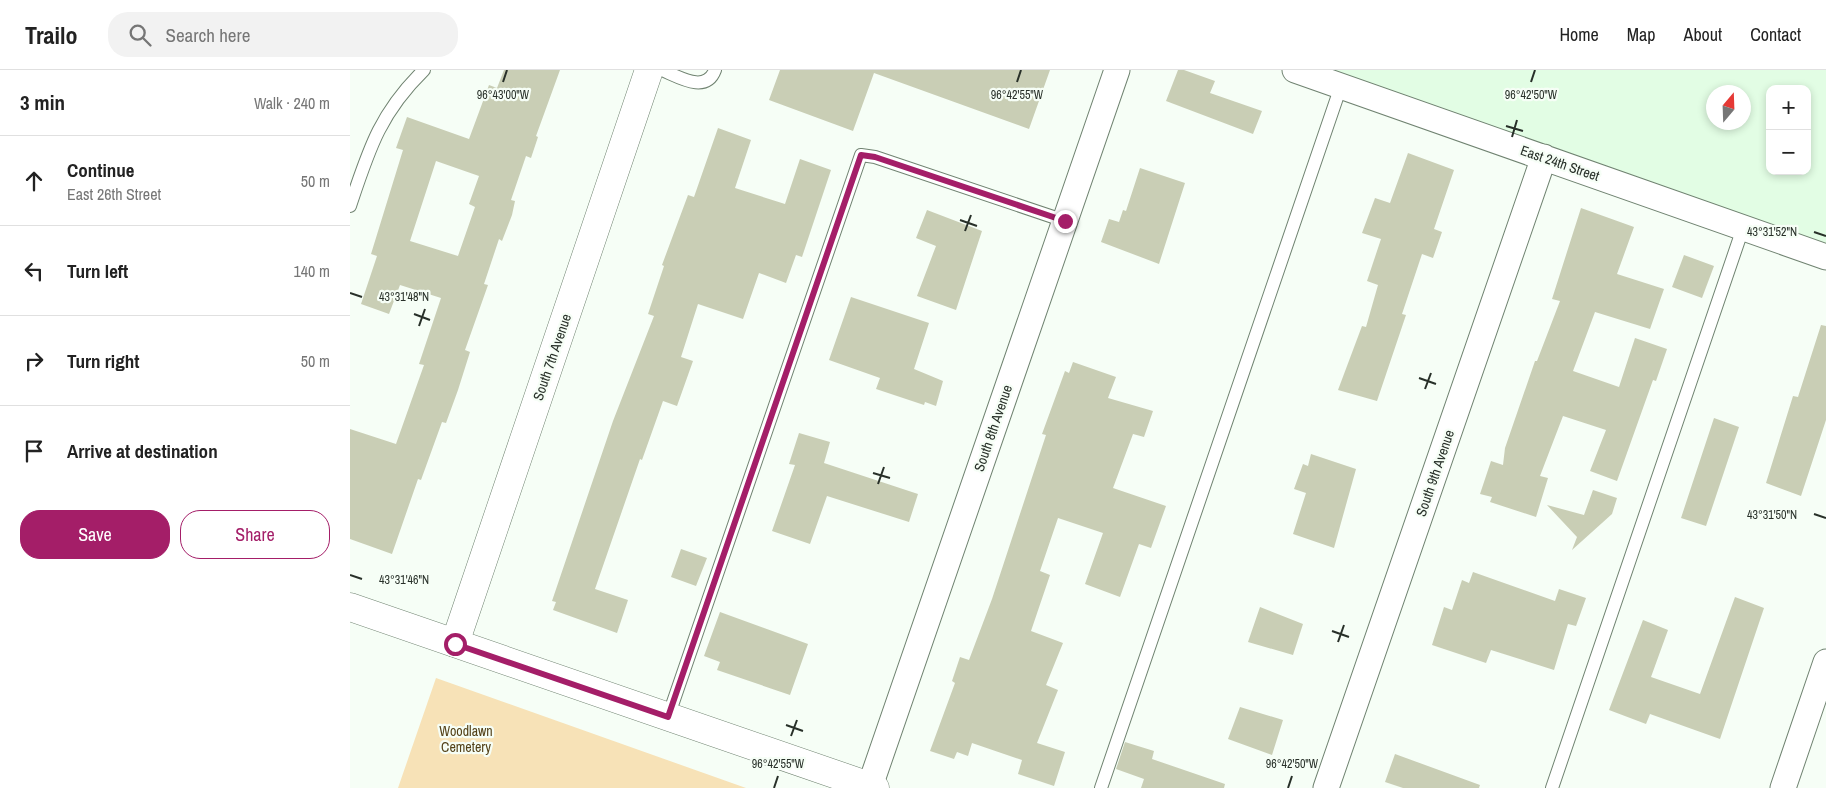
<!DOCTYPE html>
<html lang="en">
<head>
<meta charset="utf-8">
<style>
	:root { --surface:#fff; --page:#f2f2f2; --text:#222; --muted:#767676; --line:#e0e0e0; --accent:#a41e68 }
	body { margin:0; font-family:"Archivo Narrow",sans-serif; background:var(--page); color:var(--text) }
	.controls { position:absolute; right:15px; top:15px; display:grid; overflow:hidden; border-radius:10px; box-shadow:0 2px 8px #0003 }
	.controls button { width:45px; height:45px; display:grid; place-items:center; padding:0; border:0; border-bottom:1px solid var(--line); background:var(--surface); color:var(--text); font:25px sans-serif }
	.compass { position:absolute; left:1356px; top:15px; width:45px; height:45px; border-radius:50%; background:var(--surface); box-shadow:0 2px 8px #0003; rotate:19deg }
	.stop { position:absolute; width:15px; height:15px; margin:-11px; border:4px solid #a41e68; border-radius:50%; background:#fff }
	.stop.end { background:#a41e68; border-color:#fff; box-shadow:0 1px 5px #0008 }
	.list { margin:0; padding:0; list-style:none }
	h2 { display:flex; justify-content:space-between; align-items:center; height:65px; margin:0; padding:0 20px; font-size:21px }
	h2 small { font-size:16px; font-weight:400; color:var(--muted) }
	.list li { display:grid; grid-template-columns:32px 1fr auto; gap:15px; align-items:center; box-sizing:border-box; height:90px; padding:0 20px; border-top:1px solid var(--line) }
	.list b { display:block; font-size:19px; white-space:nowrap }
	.list p { margin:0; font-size:16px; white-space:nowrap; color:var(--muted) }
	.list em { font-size:16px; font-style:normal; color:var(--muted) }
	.actions { display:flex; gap:10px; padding:15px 20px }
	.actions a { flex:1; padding:11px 0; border:1px solid var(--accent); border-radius:20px; text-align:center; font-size:18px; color:var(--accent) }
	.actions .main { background:var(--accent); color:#fff }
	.icon { flex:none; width:28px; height:28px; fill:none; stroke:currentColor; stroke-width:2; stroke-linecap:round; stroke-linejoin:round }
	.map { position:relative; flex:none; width:1476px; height:718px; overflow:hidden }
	header { display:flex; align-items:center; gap:30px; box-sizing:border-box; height:70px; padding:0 25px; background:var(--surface); border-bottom:1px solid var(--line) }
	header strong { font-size:24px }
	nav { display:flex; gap:28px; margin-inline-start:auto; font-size:18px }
	.search { width:350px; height:45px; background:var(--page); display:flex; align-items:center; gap:12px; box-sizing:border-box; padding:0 18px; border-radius:20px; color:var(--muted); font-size:19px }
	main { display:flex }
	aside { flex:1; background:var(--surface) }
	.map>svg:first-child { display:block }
	.built { fill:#e2fde4; fill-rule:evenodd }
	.green { fill:#f7e2b7 }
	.building { fill:#c9ceb5; fill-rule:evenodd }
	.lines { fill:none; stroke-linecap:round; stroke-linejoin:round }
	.service-casing { stroke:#708371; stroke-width:14 }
	.minor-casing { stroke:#708371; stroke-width:27 }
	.tertiary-casing { stroke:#708371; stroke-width:29 }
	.secondary-casing { stroke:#708371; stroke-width:29 }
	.service { stroke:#fff; stroke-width:12 }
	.minor { stroke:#fff; stroke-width:25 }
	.tertiary { stroke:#fff; stroke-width:28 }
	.secondary { stroke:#fff; stroke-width:28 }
	.route { stroke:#a41e68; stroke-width:6 }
	.ticks { fill:none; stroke:#283029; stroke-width:2 }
	.labels { text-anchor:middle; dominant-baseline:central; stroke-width:4.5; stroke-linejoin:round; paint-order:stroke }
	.street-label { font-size:14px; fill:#283029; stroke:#f6fef6 }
	.park-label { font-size:14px; fill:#534118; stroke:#f6fef6 }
	.ticks-label { font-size:12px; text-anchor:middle; fill:#283029; stroke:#f6fef6; stroke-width:4.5; stroke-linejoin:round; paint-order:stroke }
</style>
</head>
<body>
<header>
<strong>Trailo</strong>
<div class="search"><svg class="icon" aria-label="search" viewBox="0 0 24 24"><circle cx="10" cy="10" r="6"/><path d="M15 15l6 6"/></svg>Search here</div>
<nav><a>Home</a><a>Map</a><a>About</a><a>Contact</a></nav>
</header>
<main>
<aside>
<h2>3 min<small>Walk · 240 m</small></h2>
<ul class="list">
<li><svg class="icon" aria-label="ahead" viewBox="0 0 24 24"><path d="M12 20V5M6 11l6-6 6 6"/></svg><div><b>Continue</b><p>East 26th Street</p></div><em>50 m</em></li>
<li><svg class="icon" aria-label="left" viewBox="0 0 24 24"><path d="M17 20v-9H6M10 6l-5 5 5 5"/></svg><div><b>Turn left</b></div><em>140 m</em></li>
<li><svg class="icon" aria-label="right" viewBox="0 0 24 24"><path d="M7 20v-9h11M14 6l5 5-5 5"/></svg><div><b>Turn right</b></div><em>50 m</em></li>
<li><svg class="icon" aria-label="arrive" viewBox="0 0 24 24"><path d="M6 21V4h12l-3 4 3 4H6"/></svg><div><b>Arrive at destination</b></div></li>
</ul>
<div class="actions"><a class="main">Save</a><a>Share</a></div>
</aside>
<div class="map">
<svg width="1476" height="718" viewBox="0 0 1476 718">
	<rect width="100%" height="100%" fill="#f6fef6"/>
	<path class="built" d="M945 0H1476V187ZM1420 19H1457V101H1420ZM1364 22H1394V52H1364Z"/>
	<path class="green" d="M86 608 396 718H48Z"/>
	<path class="building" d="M154 0H210L186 66 188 67 181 88 176 86 161 130 165 131 162 145 152 171 149 169 134 214 138 215 115 280 120 282 108 320 96 353 92 352 71 410 68 409 42 484 0 469V359L46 374 74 295 69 294 91 228 50 215 39 244 11 234 27 186 21 184 53 80 46 78 57 47 119 69 139 15 147 18ZM86 91 129 106 119 134 125 137 108 186 60 171Z
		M430 0H700L679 59 524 3 503 61 419 30Z
		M828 0H834L865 11 860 23 912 41 903 64 816 31Z
		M368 58 401 70 385 118 435 134 450 89 481 100 452 187 446 185 436 213 409 203 393 249 348 234 331 287 343 291 327 336 313 331 292 390 290 389 245 519 278 530 267 563 203 540 206 532 202 531 263 351 304 246 298 244 314 196 312 195 338 125 344 127Z
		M1058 83 1104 100 1084 159 1092 162 1083 188 1072 184 1052 244 1056 245 1027 331 988 320 1012 256 1016 257 1028 215 1017 211 1031 169 1012 163 1025 128 1040 133Z
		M790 98 835 113 809 194 751 172 759 149 769 152 773 140 776 141Z
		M1231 138 1284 157 1267 204 1314 219 1300 259 1245 242 1223 301 1269 317 1285 268 1317 279 1306 311 1303 310 1267 411 1240 401 1256 360 1213 346 1190 406 1198 408 1186 447 1140 432 1142 427 1130 424 1141 391 1153 395 1155 378 1185 291H1187L1210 231 1202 229Z
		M577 140 632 161 606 240 567 226 586 176 566 168Z
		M1334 185 1364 196 1352 228 1322 217Z
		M501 227 579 253 564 299 593 311 586 336 575 332 574 335 526 319 530 308 479 290Z
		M1471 255 1476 256V350L1451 426 1416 413 1443 326 1448 327Z
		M723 292 766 307 758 328 803 341 794 367 783 364 763 418 816 436 801 478 789 474 770 527 735 514 753 463 708 448 690 501 700 505 681 561 713 573 696 615 708 620 687 673 715 682 704 716 668 704 672 690 622 673 618 686 607 682 604 689 580 681 605 613 602 611 610 587 619 590 642 529 696 365 692 364 715 301 719 303Z
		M1364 348 1389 357 1356 456 1331 448Z
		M449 363 480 372 474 393 568 424 559 452 477 426 460 474 422 461 445 395 439 394Z
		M961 384 1006 399 984 478 943 464 956 423 944 419 953 394 958 396Z
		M1243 420 1267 428 1262 444 1222 480 1227 467 1197 435 1234 445Z
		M331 479 357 488 346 516 321 507Z
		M1123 502 1205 531 1209 519 1236 528 1226 556 1218 554 1204 600 1141 580 1136 593 1082 575 1094 537 1102 540 1112 510 1119 513Z
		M1385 527 1414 538 1370 669 1300 644 1296 654 1259 640 1293 550 1318 560 1301 607 1350 624Z
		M910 537 953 554 943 585 898 572Z
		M370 542 458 574 440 625 367 600 370 592 354 586Z
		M890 637 933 650 922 685 878 669Z
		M775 672 804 681 802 689 875 714 874 718H791L794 709 766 699Z
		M1045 684 1130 715 1129 718H1053L1035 712Z"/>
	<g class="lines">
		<g class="service-casing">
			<path id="service" d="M312 0C329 7 356 24 365 0
				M0 136C19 79 30 43 74 0
				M318 647 511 85 525 87 715 151
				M751 718 991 16
				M1202 718 1393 158"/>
		</g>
		<g class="minor-casing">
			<path id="minor" d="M945 0 1476 187
				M520 716 767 0
				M976 718 1194 87
				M1433 718 1476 592"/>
		</g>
		<g class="tertiary-casing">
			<path id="tertiary" d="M105 573 299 0"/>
		</g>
		<g class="secondary-casing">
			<path id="secondary" d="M0 537 525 718"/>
		</g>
		<use href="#service" class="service"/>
		<use href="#minor" class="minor"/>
		<use href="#tertiary" class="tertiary"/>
		<use href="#secondary" class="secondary"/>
	</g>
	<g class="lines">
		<path class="route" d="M105 574 318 647 511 85 525 87 715 151"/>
	</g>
	<path class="ticks" d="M153 12 157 0M667 12 671 0M1181 12 1185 0M1156 56 1173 61M1162 67 1167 50M610 150 627 156M615 161 621 145M1464 162 1476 166M0 223 12 227M64 244 80 250M69 256 75 239M1069 308 1086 314M1075 319 1081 303M523 403 540 408M528 414 534 397M1464 444 1476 448M0 505 12 509M982 561 999 567M988 572 994 555M436 655 453 661M441 666 447 650M424 718 428 706M938 718 942 706"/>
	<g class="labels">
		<g class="street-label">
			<text transform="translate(1210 93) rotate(19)">East 24th Street</text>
			<text transform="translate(202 287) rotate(-71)">South 7th Avenue</text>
			<text transform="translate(643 358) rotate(-71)">South 8th Avenue</text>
			<text transform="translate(1085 403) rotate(-71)">South 9th Avenue</text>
		</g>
		<g class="park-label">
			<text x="116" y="661">Woodlawn<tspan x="116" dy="16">Cemetery</tspan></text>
		</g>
	</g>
	<g class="ticks-label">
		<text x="153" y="29">96°43'00"W</text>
		<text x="667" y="29">96°42'55"W</text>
		<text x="1181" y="29">96°42'50"W</text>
		<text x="1422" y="166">43°31'52"N</text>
		<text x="54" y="231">43°31'48"N</text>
		<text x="1422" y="449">43°31'50"N</text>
		<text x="54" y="514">43°31'46"N</text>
		<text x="428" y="698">96°42'55"W</text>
		<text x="942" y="698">96°42'50"W</text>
	</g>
</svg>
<div class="controls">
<button>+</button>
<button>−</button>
</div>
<svg class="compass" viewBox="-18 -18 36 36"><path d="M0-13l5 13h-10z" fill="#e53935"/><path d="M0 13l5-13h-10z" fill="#767676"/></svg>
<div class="stop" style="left:105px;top:574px"></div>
<div class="stop end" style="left:715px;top:151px"></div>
</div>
</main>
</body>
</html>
